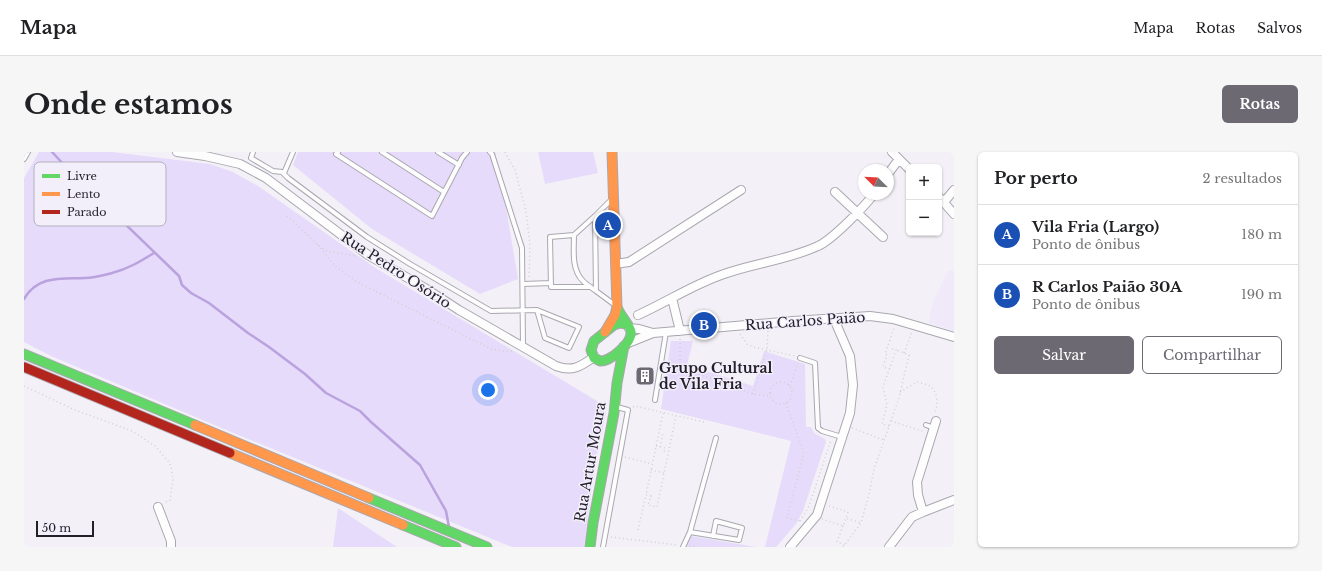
<!DOCTYPE html>
<html lang="pt">
<head>
<meta charset="utf-8">
<style>
	:root { --surface:#fff; --page:#f6f6f6; --text:#202124; --muted:#757577; --line:#e0e0e0; --accent:#6c6972 }
	body { margin:0; font-family:"Libre Baskerville",serif; background:var(--page); color:var(--text) }
	.controls { position:absolute; right:12px; top:12px; display:grid; overflow:hidden; border-radius:6px; box-shadow:0 1px 3px #0004 }
	.controls button { width:36px; height:36px; display:grid; place-items:center; padding:0; border:0; border-bottom:1px solid var(--line); background:var(--surface); color:var(--text); font:20px sans-serif }
	.compass { position:absolute; left:834px; top:12px; width:36px; height:36px; border-radius:50%; background:var(--surface); box-shadow:0 1px 3px #0004; rotate:294deg }
	.scale { position:absolute; left:12px; bottom:10px; width:58px; box-sizing:border-box; padding-left:4px; border:2px solid #24202b; border-top:0; font-size:11px; line-height:14px; white-space:nowrap; color:#24202b; -webkit-text-stroke:3px #f2eefa; paint-order:stroke }
	.you { position:absolute; left:464px; top:238px; width:14px; height:14px; margin:-10px; border:3px solid #fff; border-radius:50%; background:#1a73e8; box-shadow:0 0 0 6px #1a73e833 }
	.badge { display:grid; place-items:center; width:26px; height:26px; border-radius:50%; background:var(--accent); color:#fff; font-size:13px; font-weight:700 }
	.pin { position:absolute; translate:-50% -50%; border:2px solid #fff; box-shadow:0 1px 4px #0006 }
	.list { margin:0; padding:0; list-style:none }
	h2 { display:flex; justify-content:space-between; align-items:center; height:52px; margin:0; padding:0 16px; font-size:17px }
	h2 small { font-size:13px; font-weight:400; color:var(--muted) }
	.list li { display:grid; grid-template-columns:26px 1fr auto; gap:12px; align-items:center; box-sizing:border-box; height:60px; padding:0 16px; border-top:1px solid var(--line) }
	.list b { display:block; font-size:15px; white-space:nowrap }
	.list p { margin:0; font-size:13px; white-space:nowrap; color:var(--muted) }
	.list em { font-size:13px; font-style:normal; color:var(--muted) }
	.actions { display:flex; gap:8px; padding:12px 16px }
	.actions a { flex:1; padding:9px 0; border:1px solid var(--accent); border-radius:6px; text-align:center; font-size:14px; color:var(--accent) }
	.actions .main { background:var(--accent); color:#fff }
	.map { position:relative; flex:none; width:930px; height:395px; overflow:hidden; border-radius:6px }
	header { display:flex; align-items:center; gap:24px; box-sizing:border-box; height:56px; padding:0 20px; background:var(--surface); border-bottom:1px solid var(--line) }
	header strong { font-size:19px }
	nav { display:flex; gap:22px; margin-inline-start:auto; font-size:14px }
	.intro { display:flex; align-items:center; justify-content:space-between; box-sizing:border-box; height:96px; padding:0 24px }
	h1 { margin:0; font-size:28px }
	.button { padding:10px 18px; border-radius:6px; background:var(--accent); color:#fff; font-size:14px; font-weight:700 }
	main { display:flex; gap:24px; padding:0 24px }
	aside { flex:1; background:var(--surface); border-radius:6px; box-shadow:0 1px 3px #0004 }
	.map>svg:first-child { display:block }
	.built { fill:#efe9f9 }
	.green { fill:#e6dbfa }
	.lines { fill:none; stroke-linecap:round; stroke-linejoin:round }
	.stream { stroke:#baa2de; stroke-width:2.5 }
	.lane-casing { stroke:#aaa7af; stroke-width:6 }
	.street-casing { stroke:#aaa7af; stroke-width:10 }
	.fast-casing { stroke:#aaa7af; stroke-width:11 }
	.slow-casing { stroke:#aaa7af; stroke-width:11 }
	.jam-casing { stroke:#aaa7af; stroke-width:11 }
	.path { stroke:#d1d0d3; stroke-width:1.5; stroke-dasharray:1 3; stroke-linecap:butt }
	.lane { stroke:#fdfdfe; stroke-width:4 }
	.street { stroke:#fdfdfe; stroke-width:8 }
	.fast { stroke:#63d668; stroke-width:9 }
	.slow { stroke:#ff974d; stroke-width:9 }
	.jam { stroke:#b3261e; stroke-width:9 }
	.labels { text-anchor:middle; dominant-baseline:central; stroke-width:3; stroke-linejoin:round; paint-order:stroke }
	.street-label { font-size:14px; fill:#24202b; stroke:#f2eefa }
	.poi-label { font-size:14px; font-weight:bold; fill:#24202b; stroke:#f2eefa; text-anchor:start }
	.key { fill:#f2eefa; stroke:#b4b0bc; stroke-width:1 }
	.key-label { font-size:11px; fill:#24202b }
</style>
</head>
<body>
<header>
<strong>Mapa</strong>
<nav><a>Mapa</a><a>Rotas</a><a>Salvos</a></nav>
</header>
<div class="intro"><h1>Onde estamos</h1><a class="button">Rotas</a></div>
<main>
<div class="map">
<svg width="930" height="395" viewBox="0 0 930 395">
	<rect width="100%" height="100%" fill="#f3f1f7"/>
	<path class="built" d="M924 119H930V179L905 171 908 152Z"/>
	<path class="green" d="M15 0H88L186 12 209 20 234 34 350 115 573 249 582 261 571 312 560 395H488L212 282 27 204 0 190V26Z
		M274 0H471L478 31 494 127 456 142 348 77 269 13Z
		M514 0H569L574 21 521 32Z
		M647 189H669L663 213 729 234 740 199 781 212 782 275H787L790 281 801 287 802 290 779 359 772 372 752 395H741L767 289 637 257Z
		M314 356 373 395H309Z
		M667 384 732 395H661Z"/>
	<g class="lines">
		<path class="stream" d="M28 0 41 14 155 124 158 133 167 141 185 151 224 181 245 195 281 222 302 241 336 259 347 270 396 313 422 359 425 375
			M0 147C14 123 37 127 61 126 70 126 80 123 88 121 104 117 117 109 130 101"/>
		<g class="lane-casing">
			<path id="lane" d="M229 0 227 6 249 19 258 20 264 26 343 85 386 112 467 159 513 158 521 186 545 196 555 175 513 158
				M314 0 312 2 408 64 438 6 443 0
				M358 0 420 40
				M414 0 435 13
				M466 0 468 2 498 96 499 194
				M0 7 4 0
				M260 21 269 0
				M587 48 571 64 572 139 591 153
				M550 83 571 64
				M499 132 527 131
				M567 135H527L526 85 550 83C550 98 547 117 559 129 563 133 568 136 572 139
				M776 206 791 211 794 276 798 279 818 285
				M631 248 642 180
				M902 273 910 276
				M666 380 715 388 718 376 692 369 689 384
				M579 395 604 258 593 255
				M659 395 666 380 692 286"/>
		</g>
		<g class="street-casing">
			<path id="street" d="M153 0 181 4 216 12 242 26 344 103 401 136 435 158 532 214C548 220 556 215 570 205
				M868 0 885 17
				M864 22 875 7
				M811 40 859 85
				M915 45 930 62
				M920 50 930 38
				M591 112 605 110 717 38
				M648 146 656 179
				M614 163C643 150 670 132 700 122 730 111 764 108 794 94 808 88 840 55 850 42
				M605 176 615 177 629 181
				M604 191 629 181 769 169 846 164 869 167 930 185
				M134 355 147 389V395
				M899 360 894 343 893 330 912 269
				M766 395 793 363 826 261 829 233 826 204 810 167
				M865 395 888 365 899 360 930 348"/>
		</g>
		<g class="fast-casing">
			<path id="fast" d="M593 155C596 164 606 173 607 180 608 191 586 210 576 209 574 208 571 206 570 206L567 198 570 189 590 173 596 171 602 172
				M0 202 171 273
				M345 346 463 395
				M379 373 432 395
				M566 395 569 371 590 261 593 231 600 194"/>
		</g>
		<g class="slow-casing">
			<path id="slow" d="M581 180 591 163 593 155 588 0
				M171 273 345 346
				M206 301 379 373"/>
		</g>
		<g class="jam-casing">
			<path id="jam" d="M0 215 206 301"/>
		</g>
		<path class="path" d="M481 0 491 18 502 59 506 94 505 126
			M263 64 294 93 303 99 332 104
			M294 93 311 114 333 130 467 197 478 199H489
			M716 182 723 192 729 195 771 204
			M656 187V215L729 242 747 244
			M880 201 888 180
			M866 217 859 215 863 203 861 202 870 176
			M746 241a11 11 0 1 1 22 0a11 11 0 1 1-22 0Z
			M0 234 51 258 108 279 131 294 144 309 147 315 149 328 146 348 139 351
			M766 234 774 211
			M876 240 893 230C897 231 903 232 906 234 914 240 914 252 911 261
			M729 242 743 198 744 179
			M762 251 780 301 763 366 776 369 778 370
			M609 255 611 254 680 270
			M639 261 622 343 627 344 624 353 633 355 652 264
			M867 269 901 280
			M865 274 858 272 863 253 859 235 872 198 866 196
			M828 276 860 288
			M632 294 641 296 640 301
			M636 295 639 281
			M601 305 628 312
			M627 318 640 321
			M805 354 824 360 822 366
			M798 367 819 374 822 366 837 371
			M776 369 785 354 807 288
			M819 374 813 390 821 393
			M614 378 622 343
			M587 385 653 393
			M665 394 673 395
			M819 395 837 371 845 342 850 317 875 246 885 203 872 198"/>
		<use href="#lane" class="lane"/>
		<use href="#street" class="street"/>
		<use href="#fast" class="fast"/>
		<use href="#slow" class="slow"/>
		<use href="#jam" class="jam"/>
	</g>
	<defs>
		<g id="building-square" transform="scale(1)"><rect x="-9" y="-9" width="18" height="18" rx="4" fill="#6c6972" stroke="#f2eefa"/><path d="M-4-6H4V6H1V3H-1V6H-4ZM-2.5-4.3h1.7v1.8h-1.7ZM.8-4.3h1.7v1.8H.8ZM-2.5-1h1.7V.8h-1.7ZM.8-1h1.7V.8H.8Z" fill="#fff"/></g>
	</defs>
	<g fill-rule="evenodd">
		<use href="#building-square" x="621" y="224"/>
	</g>
	<g class="labels">
		<g class="street-label">
			<text transform="translate(372 118) rotate(33)">Rua Pedro Osório</text>
			<text transform="translate(781 169) rotate(-4)">Rua Carlos Paião</text>
			<text transform="translate(566 310) rotate(-80)">Rua Artur Moura</text>
		</g>
		<g class="poi-label">
			<text x="635" y="216">Grupo Cultural<tspan x="635" dy="16">de Vila Fria</tspan></text>
		</g>
	</g>
	<rect x="10" y="10" width="132" height="64" rx="6" class="key"/>
	<rect x="18" y="22" width="18" height="4" fill="#63d668"/>
	<rect x="18" y="40" width="18" height="4" fill="#ff974d"/>
	<rect x="18" y="58" width="18" height="4" fill="#b3261e"/>
	<g class="key-label">
		<text x="43" y="28">Livre</text>
		<text x="43" y="46">Lento</text>
		<text x="43" y="64">Parado</text>
	</g>
</svg>
<div class="controls">
<button>+</button>
<button>−</button>
</div>
<svg class="compass" viewBox="-18 -18 36 36"><path d="M0-13l5 13h-10z" fill="#e53935"/><path d="M0 13l5-13h-10z" fill="#757577"/></svg>
<div class="scale">50 m</div>
<div class="you"></div>
<div class="pin badge" style="left:584px;top:73px;background:#1a4fb4">A</div>
<div class="pin badge" style="left:680px;top:173px;background:#1a4fb4">B</div>
</div>
<aside>
<h2>Por perto<small>2 resultados</small></h2>
<ul class="list">
<li><span class="badge" style="background:#1a4fb4">A</span><div><b>Vila Fria (Largo)</b><p>Ponto de ônibus</p></div><em>180 m</em></li>
<li><span class="badge" style="background:#1a4fb4">B</span><div><b>R Carlos Paião 30A</b><p>Ponto de ônibus</p></div><em>190 m</em></li>
</ul>
<div class="actions"><a class="main">Salvar</a><a>Compartilhar</a></div>
</aside>
</main>
</body>
</html>
